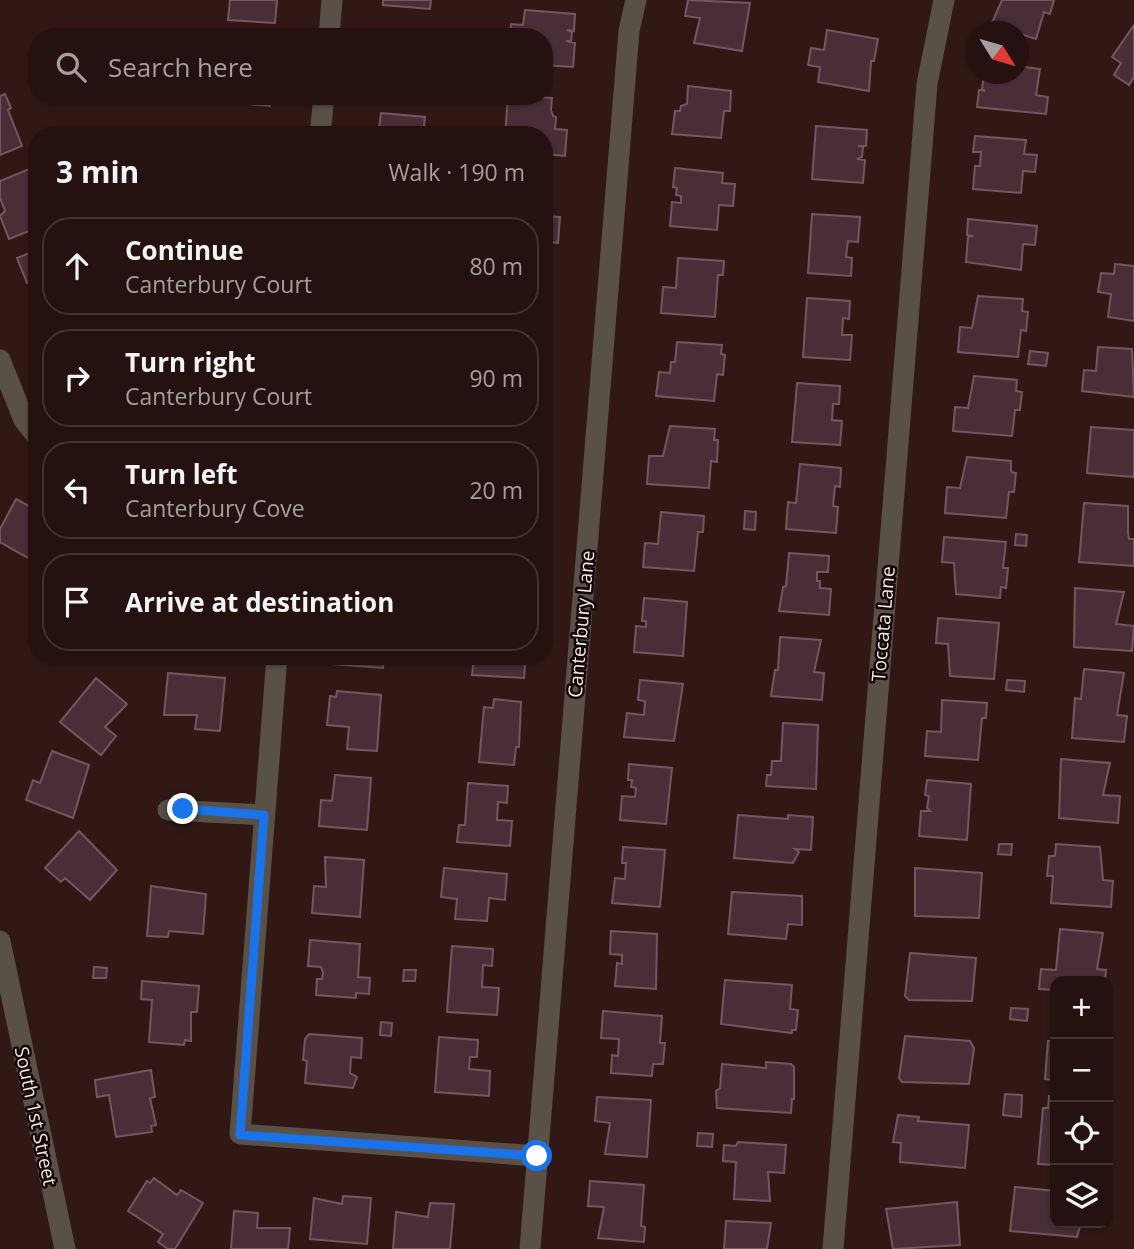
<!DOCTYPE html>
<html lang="en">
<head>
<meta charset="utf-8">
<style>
	:root { --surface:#251210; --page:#2d1b19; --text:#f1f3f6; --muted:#a39e9f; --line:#423230 }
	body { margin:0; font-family:"Open Sans",sans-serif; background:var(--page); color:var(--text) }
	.controls { position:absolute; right:21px; bottom:21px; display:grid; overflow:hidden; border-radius:14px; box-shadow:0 2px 5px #0004 }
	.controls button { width:63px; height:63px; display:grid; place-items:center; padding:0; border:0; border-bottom:2px solid var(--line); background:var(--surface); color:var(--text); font:35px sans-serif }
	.compass { position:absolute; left:966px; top:21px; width:63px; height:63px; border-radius:50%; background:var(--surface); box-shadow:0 2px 5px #0004; rotate:127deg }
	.stop { position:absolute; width:21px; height:21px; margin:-16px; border:5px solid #1a73e8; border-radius:50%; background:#fff }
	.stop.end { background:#1a73e8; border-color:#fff; box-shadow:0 2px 7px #0008 }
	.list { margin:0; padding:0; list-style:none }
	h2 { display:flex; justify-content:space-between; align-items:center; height:91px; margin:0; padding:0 28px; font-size:30px }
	h2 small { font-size:23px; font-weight:400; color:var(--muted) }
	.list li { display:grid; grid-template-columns:46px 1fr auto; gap:21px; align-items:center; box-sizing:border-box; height:98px; margin:0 14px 14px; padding:0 14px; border:2px solid var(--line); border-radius:28px }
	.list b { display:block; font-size:26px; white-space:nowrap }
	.list p { margin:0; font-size:23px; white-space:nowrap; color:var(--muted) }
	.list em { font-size:23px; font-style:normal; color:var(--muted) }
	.icon { flex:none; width:38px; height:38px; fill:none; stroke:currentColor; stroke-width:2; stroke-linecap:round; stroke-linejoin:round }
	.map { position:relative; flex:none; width:1134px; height:1249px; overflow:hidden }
	.search { position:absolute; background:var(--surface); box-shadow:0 2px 5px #0004; left:28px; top:28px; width:525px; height:77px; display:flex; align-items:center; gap:18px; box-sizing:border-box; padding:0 24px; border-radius:28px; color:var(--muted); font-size:26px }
	.panel { position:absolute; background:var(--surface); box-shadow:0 2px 5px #0004; left:28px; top:126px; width:525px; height:539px; border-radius:28px }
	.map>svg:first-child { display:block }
	.building { fill:#492e37; stroke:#735760; stroke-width:2 }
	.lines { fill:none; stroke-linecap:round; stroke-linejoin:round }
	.street { stroke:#595048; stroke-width:21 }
	.route { stroke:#1a73e8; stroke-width:9 }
	.labels { text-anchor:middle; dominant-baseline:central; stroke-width:5; stroke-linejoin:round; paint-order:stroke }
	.street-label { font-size:19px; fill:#f7e5e2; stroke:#110706 }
</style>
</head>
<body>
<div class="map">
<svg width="1134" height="1249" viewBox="0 0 1134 1249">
	<rect width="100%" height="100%" fill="#311815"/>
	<path class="building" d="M230 0H277L275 23 228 20Z
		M383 0H431L430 9 383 5Z
		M688 0 750 3 742 51 694 43 700 18 685 16Z
		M1002 0H1054L1050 14 1044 12 1036 39 991 25Z
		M525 10 575 14 574 31 567 30 572 32 571 41H566L575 43 573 67 544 65V37H510L511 24 523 25Z
		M1134 25V77L1129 85 1114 75 1121 63 1112 57Z
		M827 30 878 39 874 61H871L869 91 818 82 820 67 808 65 811 48 824 50Z
		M1018 66 1040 69 1036 95 1048 97 1046 114 977 107 979 90 985 91 982 89 984 74H1018Z
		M688 86 731 91 730 111H724L721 138 672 134 675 111H680L681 106 687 104Z
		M5 94 11 108 8 110 22 146 0 155V96Z
		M209 96H270V106L209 101Z
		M508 96 552 98 551 110 553 116 556 117 555 129 567 130 565 156 544 154V135H505Z
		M381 113 425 117 423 135H383V130L379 129Z
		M816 126 867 130 866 146H858L863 147 862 157 857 159 865 160 863 183 812 179Z
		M220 129 264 132V135H220Z
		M975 136 1026 140 1024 154 1037 155 1035 172 1023 171 1021 193 973 189 975 166H980L981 152H973Z
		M34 167 37 175V228L9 239 0 216 5 211 0 198V181Z
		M675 168 723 173 722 183 735 184 733 206 719 205 717 230 670 226 672 202 681 203V196L676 195 677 188 673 187Z
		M544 184 548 216 560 217 558 243 544 241Z
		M812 214 860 217 858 242 848 241 846 257 852 258 851 276 808 273Z
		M968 219 1037 226 1035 245 1023 244 1021 270 966 262 968 237 973 236 967 235Z
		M37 250V279L27 283 17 258Z
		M678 258 724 261 723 275H718L715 317 661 313 663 287 676 288Z
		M1115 264 1134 266V321L1108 317 1111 294 1098 292 1101 273 1114 274Z
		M978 296 1023 299 1022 311 1028 312 1026 331 1021 330 1018 357 958 352 960 327 972 328Z
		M807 298 850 301 849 319 843 318 842 335H852L850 360 803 357Z
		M544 304 552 305 550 329 544 328Z
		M677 342 722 345 721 354 725 355 723 375 717 374 714 401 656 396 659 372 670 373 671 362H675Z
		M1098 347 1132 349 1134 397 1082 391 1084 370 1096 371Z
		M1030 351 1048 353 1046 366 1028 364Z
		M974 376 1017 380 1016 391 1022 392 1020 410H1015L1012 436 953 431 955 407 968 408Z
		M797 383 840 386 839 404H833L832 420 842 421 840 445 792 442Z
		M670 426 715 429 714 440H718L717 462 711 461 709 488 647 484 649 456H663Z
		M1091 427 1134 430V477L1087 473Z
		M967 457 1011 461V472L1016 473 1014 492H1009L1006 518 945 513 947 487 960 488Z
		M800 464 841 468 840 487 835 486 833 506 838 507 836 533 786 529 788 502 796 503Z
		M16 499 31 507 29 510 37 515V563L0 542V529Z
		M1084 503 1128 506V533L1129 539H1134V566L1079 562Z
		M745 511 756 512 755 530 744 529Z
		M661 512 704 516 703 532H698L694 571 643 567 645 543 658 544Z
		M1016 534 1027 535 1026 546 1015 545Z
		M944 537 1006 542 1003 568H1008L1006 588 1001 587 1000 598 956 594 954 563 942 562Z
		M789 553 829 556 828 572H817V581H820V588L831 589 829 615 779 611 783 587 786 586Z
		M1075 588 1124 592 1116 624 1134 626 1132 651 1074 647Z
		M644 598 687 602 683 656 634 652 636 626 646 627V621H642Z
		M938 618 999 623 994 679 950 676 948 644 936 643Z
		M780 637 821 640 814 672 824 673 822 700 771 696 775 670H778Z
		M333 656H384L383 668 332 664Z
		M474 656H526L524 678 472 675Z
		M1084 669 1124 673 1117 715 1127 716 1124 742 1072 738 1075 698 1081 699Z
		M168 673 225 678 220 731 195 729 197 715H164Z
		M96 678 127 704 105 727 116 736 101 755 60 722Z
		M640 680 683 684 674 741 624 737 627 713 644 715 645 701 638 700Z
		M1007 680 1025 681 1024 692 1006 690Z
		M337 691 381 695 377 751 347 749 349 727 327 725 330 696 336 697Z
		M494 699 521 702 519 747H516L514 765 479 762 484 707 493 708Z
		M942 700 987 703 986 718H982L978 760 925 756 927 731 941 732Z
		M783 723 818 725 816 789 766 786 767 775H771L772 761H781Z
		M52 751 89 765 73 818 26 800 33 780 40 783Z
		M1061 759 1110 763 1103 795 1120 796 1118 823 1059 818Z
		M629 764 672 768 666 824 620 820 622 796 635 797 636 788 631 787 632 780H628Z
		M335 775 371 778 367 830 319 826 321 800 332 801Z
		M927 780 971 784 967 840 919 836 921 811H930L927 808 929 796 925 795Z
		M468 783 508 786 507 803 498 802 497 820 512 821 510 846 457 842 459 825H465Z
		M738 815 788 819V815L813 817 811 850 795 849 799 852 793 863 734 858Z
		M79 831 117 870 90 900 65 878 61 882 45 868Z
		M999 844H1012L1011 855 998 854Z
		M1056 844 1100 847 1103 880 1113 881 1111 907 1051 903 1053 876H1047L1049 856H1055Z
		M623 847 665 850 660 907 612 903 615 878 625 879 626 863H622Z
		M325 857 364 860 360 917 312 913 314 886 326 887Z
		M444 868 507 874 505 900 489 898 487 921 455 919 457 899 441 897Z
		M915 868 982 873 979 918 915 916Z
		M151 886 206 894 203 934 169 931 168 937 147 936Z
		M732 892 802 896V925L788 924 786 939 728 934Z
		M1060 929 1103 933 1097 969 1106 970 1105 981H1055V990L1039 989 1041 969 1056 970Z
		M611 931 657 934 656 989 615 986 617 963 622 964V955L610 954Z
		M310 940 360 944 358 977 370 978 369 994 356 993V998L316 995 317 979H322L323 973 321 967 308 966Z
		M452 946 493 949 492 966 483 965 482 987 499 988 497 1015 447 1012Z
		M910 953 976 958 972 1001 909 1000 905 996Z
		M94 967 107 968 106 978H93Z
		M404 970H416L415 981H403Z
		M725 980 792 985 790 1009 798 1010 796 1030H792V1033L721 1024Z
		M142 981 199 986 197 1012H191V1041L185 1040 184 1045 149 1042 152 1000 141 999Z
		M1011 1008 1028 1009 1027 1021 1010 1019Z
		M603 1011 662 1016 660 1043H665L663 1064H653L652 1076 611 1073 612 1055 618 1056 619 1039 601 1038Z
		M381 1022 392 1023 391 1036 380 1035Z
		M1055 1024V1080L1045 1079 1048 1041H1054Z
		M309 1034 362 1038 361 1058 351 1057 350 1073 357 1077 353 1088 305 1083 307 1061 303 1060 305 1039Z
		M905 1036 970 1041 974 1048 969 1084 902 1082 899 1078Z
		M439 1037 478 1040 477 1057H470L469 1069 490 1071 489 1096 435 1092Z
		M766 1062 791 1064 794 1067V1099H792L791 1113 717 1108 716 1091 720 1088 722 1064 766 1068Z
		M151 1070 155 1097 150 1098 156 1125 151 1126 152 1132 116 1137 109 1095 97 1097 95 1080Z
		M1005 1094 1022 1095 1021 1117 1003 1115Z
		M1049 1096 1055 1097V1165L1038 1164 1043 1108H1048Z
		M597 1097 651 1100 647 1157 605 1154 610 1123 595 1121Z
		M898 1115 919 1117 918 1121 969 1125 965 1168 900 1162 901 1143 893 1142Z
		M698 1133 713 1134 712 1147 697 1146Z
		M738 1142 786 1145 784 1173 768 1172 770 1201 734 1199 736 1162 723 1161 724 1145 736 1146Z
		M154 1178 177 1195 181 1190 203 1203 175 1249H168L158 1242 163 1234 128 1211 147 1181 150 1183Z
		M590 1181 644 1185 641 1226 645 1227 644 1242 598 1238 604 1207 588 1206Z
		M1015 1187 1055 1191V1223H1081L1077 1237 1010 1231Z
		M343 1196 371 1198 367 1244 310 1239 314 1198 342 1204Z
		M957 1202 960 1245 893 1249 886 1209Z
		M430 1203 454 1204 450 1249H393L396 1212 428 1217Z
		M234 1211 258 1213 257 1228H290L288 1249H231Z
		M726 1221 771 1223 767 1249H724Z"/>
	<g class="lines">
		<path class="street" d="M329 37 332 0
			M320 135 324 96
			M0 360 24 420 37 436
			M277 656 240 1134 537 1156
			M168 810 264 815
			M0 941 65 1249
			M530 1249 629 31 636 0
			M833 1249 927 84 944 0"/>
	</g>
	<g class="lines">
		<path class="route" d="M183 809 264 815 240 1135 537 1156"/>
	</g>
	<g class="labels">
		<g class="street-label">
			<text transform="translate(581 624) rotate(-85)">Canterbury Lane</text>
			<text transform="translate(883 624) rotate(-85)">Toccata Lane</text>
			<text transform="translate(36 1116) rotate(78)">South 1st Street</text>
		</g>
	</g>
</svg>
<div class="controls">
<button>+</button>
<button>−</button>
<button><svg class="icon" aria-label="locate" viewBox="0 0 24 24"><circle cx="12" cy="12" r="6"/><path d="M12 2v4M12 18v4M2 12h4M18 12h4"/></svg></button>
<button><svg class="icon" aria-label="layers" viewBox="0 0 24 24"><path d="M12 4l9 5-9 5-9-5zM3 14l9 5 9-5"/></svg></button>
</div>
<svg class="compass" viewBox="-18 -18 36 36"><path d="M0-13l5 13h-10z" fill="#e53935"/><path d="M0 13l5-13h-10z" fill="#a39e9f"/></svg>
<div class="stop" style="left:537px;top:1156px"></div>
<div class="stop end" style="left:183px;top:809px"></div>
<div class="search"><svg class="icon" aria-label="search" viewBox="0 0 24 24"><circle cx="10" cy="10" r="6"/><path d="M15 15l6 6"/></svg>Search here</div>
<section class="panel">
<h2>3 min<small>Walk · 190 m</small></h2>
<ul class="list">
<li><svg class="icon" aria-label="ahead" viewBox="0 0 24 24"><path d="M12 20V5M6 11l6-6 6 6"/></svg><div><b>Continue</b><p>Canterbury Court</p></div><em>80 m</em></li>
<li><svg class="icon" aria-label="right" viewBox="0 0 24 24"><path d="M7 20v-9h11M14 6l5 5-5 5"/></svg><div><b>Turn right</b><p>Canterbury Court</p></div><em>90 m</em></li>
<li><svg class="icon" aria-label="left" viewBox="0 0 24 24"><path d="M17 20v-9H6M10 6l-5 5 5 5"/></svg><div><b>Turn left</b><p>Canterbury Cove</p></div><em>20 m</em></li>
<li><svg class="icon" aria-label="arrive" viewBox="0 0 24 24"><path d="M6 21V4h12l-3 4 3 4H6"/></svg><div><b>Arrive at destination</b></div></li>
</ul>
</section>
</div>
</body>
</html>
